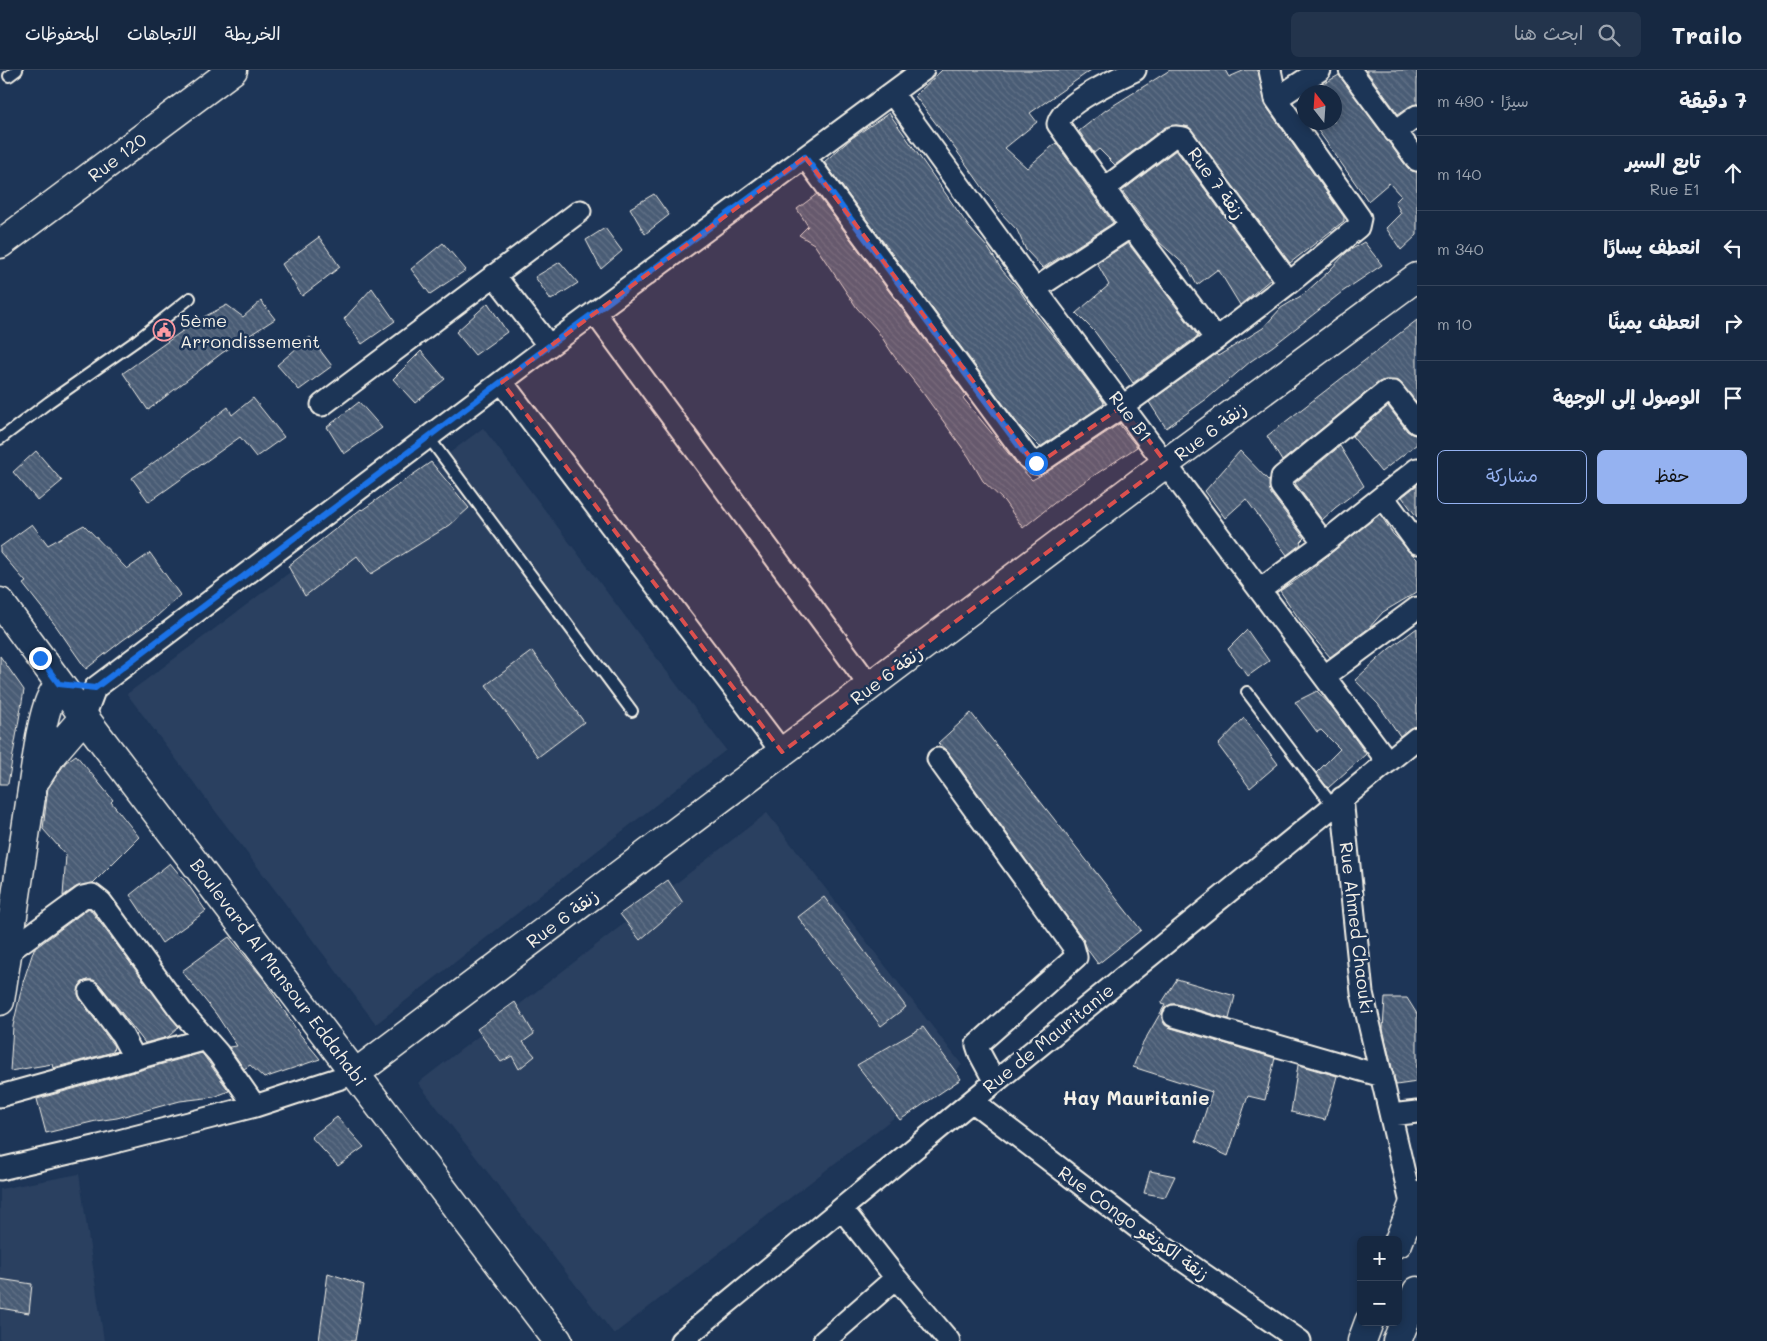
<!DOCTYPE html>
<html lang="ar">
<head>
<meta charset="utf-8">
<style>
	:root { --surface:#162841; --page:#23344c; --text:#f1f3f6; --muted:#9ea6b1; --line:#35445a; --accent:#95b2f1 }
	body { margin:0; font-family:Mali,"Playpen Sans Arabic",sans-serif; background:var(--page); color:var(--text); direction:rtl }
	.controls { position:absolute; right:15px; bottom:15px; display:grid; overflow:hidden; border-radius:8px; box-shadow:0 2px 8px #0003 }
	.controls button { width:45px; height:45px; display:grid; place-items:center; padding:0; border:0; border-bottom:1px solid var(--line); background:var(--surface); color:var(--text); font:25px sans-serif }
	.compass { position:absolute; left:1297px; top:15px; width:45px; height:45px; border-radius:50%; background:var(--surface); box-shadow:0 2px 8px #0003; rotate:343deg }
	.stop { position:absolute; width:15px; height:15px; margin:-11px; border:4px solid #1a73e8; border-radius:50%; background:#fff }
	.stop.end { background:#1a73e8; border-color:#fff; box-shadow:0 1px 5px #0008 }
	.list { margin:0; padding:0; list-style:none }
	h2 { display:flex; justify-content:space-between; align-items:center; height:65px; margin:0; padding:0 20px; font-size:21px }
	h2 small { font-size:16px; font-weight:400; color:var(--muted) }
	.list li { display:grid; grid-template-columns:32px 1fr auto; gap:15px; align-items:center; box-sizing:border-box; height:75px; padding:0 20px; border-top:1px solid var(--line) }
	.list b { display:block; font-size:19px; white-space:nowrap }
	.list p { margin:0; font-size:16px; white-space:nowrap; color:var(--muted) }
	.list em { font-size:16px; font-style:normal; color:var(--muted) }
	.actions { display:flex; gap:10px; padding:15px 20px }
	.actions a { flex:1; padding:11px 0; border:1px solid var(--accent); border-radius:8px; text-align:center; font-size:18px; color:var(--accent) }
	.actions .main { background:var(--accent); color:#111 }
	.icon { flex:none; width:28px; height:28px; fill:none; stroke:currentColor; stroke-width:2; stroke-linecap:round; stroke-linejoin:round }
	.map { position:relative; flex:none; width:1417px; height:1271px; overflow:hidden; direction:ltr }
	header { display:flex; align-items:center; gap:30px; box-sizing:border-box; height:70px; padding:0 25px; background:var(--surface); border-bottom:1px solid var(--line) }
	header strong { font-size:24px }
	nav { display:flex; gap:28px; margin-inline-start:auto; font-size:18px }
	.search { width:350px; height:45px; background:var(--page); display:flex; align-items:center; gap:12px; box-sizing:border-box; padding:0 18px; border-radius:8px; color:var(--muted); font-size:19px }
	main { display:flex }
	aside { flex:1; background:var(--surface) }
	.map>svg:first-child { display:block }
	.built { fill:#2a4060 }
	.building { fill:url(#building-back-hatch); stroke:#f4f1e8 }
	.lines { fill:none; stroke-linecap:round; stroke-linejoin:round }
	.lane-casing { stroke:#f4f1e8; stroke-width:14 }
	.street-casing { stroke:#f4f1e8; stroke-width:25 }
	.secondary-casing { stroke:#f4f1e8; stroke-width:31 }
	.primary-casing { stroke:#f4f1e8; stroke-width:31 }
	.lane { stroke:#1d3557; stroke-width:10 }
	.street { stroke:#1d3557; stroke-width:21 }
	.secondary { stroke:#1d3557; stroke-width:28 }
	.primary { stroke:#1d3557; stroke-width:28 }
	.route { stroke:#1a73e8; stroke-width:6 }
	.marked { fill:#dc504e; fill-opacity:0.2; stroke:#dc504e; stroke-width:4; stroke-dasharray:10 6; stroke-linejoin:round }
	.labels { text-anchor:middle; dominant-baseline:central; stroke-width:5; stroke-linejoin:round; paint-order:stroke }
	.street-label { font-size:18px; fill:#f4f1e8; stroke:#1d3557 }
	.poi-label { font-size:18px; fill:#f4f1e8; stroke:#1d3557; text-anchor:start }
	.neighbourhood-label { font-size:19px; font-weight:bold; fill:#f4f1e8; stroke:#1d3557 }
</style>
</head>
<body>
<header>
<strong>Trailo</strong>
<div class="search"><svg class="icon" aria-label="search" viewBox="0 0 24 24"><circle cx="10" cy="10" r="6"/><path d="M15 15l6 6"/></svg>ابحث هنا</div>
<nav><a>الخريطة</a><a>الاتجاهات</a><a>المحفوظات</a></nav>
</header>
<main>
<aside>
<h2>7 دقيقة<small>سيرًا · 490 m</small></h2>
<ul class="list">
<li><svg class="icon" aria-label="ahead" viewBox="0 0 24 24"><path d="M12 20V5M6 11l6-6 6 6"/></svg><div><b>تابع السير</b><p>Rue E1</p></div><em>140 m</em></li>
<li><svg class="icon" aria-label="left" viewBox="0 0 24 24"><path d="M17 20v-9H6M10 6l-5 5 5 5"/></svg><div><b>انعطف يسارًا</b></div><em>340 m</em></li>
<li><svg class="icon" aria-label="right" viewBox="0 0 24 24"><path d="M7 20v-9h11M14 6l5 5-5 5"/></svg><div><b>انعطف يمينًا</b></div><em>10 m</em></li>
<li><svg class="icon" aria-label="arrive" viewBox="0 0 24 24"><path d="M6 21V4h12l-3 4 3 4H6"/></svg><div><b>الوصول إلى الوجهة</b></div></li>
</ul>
<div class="actions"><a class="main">حفظ</a><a>مشاركة</a></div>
</aside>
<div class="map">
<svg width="1417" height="1271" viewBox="0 0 1417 1271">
	<defs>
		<pattern id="building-back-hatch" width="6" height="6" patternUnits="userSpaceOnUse" patternTransform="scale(1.25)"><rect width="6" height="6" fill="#485b74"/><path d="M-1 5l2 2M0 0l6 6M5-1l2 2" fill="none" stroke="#637388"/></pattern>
	</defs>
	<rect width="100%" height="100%" fill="#1d3557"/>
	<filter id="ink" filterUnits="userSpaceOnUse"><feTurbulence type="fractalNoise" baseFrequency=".02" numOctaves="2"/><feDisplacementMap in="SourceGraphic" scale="10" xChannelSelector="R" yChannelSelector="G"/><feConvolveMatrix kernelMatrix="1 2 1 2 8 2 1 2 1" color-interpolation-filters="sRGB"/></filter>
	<g filter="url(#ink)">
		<path class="built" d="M483 358 726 680 376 954 127 624Z
			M767 743 962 995 614 1264 418 1013Z
			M79 1104 104 1271H0V1119Z"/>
		<path class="building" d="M942 0H1091L1030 43 1037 52 1005 78 1027 98 1056 73 1113 153 1043 198 1026 180 1017 160 1000 142 956 80 915 26Z
			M1170 0H1225L1229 7 1245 0H1258L1266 36 1344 147V151L1290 193 1189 57 1176 55 1164 58 1115 95 1099 79 1094 83 1079 61 1106 40Z
			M1366 0H1417V34L1410 36 1398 44Z
			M1339 5 1407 97 1412 101 1417 102V165L1401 180 1386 158 1401 143 1395 132 1401 126 1389 113 1368 131 1312 52H1334V22H1309Z
			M889 43 969 157 988 178 1002 200 1020 221 1034 242 1059 273 1103 331 1104 334 1040 377 1021 358 824 92 852 68Z
			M1176 80 1271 209 1240 235 1218 199 1197 215 1187 197 1159 172 1122 121Z
			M654 124 669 145 645 164 630 138Z
			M817 124 966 325 963 328 1017 394 1032 410 1047 402 1119 354 1137 377 1063 426 1023 458 1004 431 983 411 969 387 923 323 894 286 877 260 857 238 814 174 799 165 808 156 797 139Z
			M605 158 622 181 601 199 586 170Z
			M319 167 340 197 302 226 282 194Z
			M1364 172 1382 195 1342 222 1273 276 1251 291 1208 328 1166 358 1149 332 1216 284 1218 286 1263 258 1281 238 1304 224 1328 202 1347 182Z
			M443 173 466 200 430 224 411 199Z
			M1128 173 1198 266 1133 313 1120 294 1108 280 1095 262 1076 243 1109 215 1097 193Z
			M560 192 578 213 551 230 535 207Z
			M372 218 395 251 362 274 344 249Z
			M261 231 275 249 222 283 148 340 123 303 198 250 227 235 243 247Z
			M488 233 507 262 475 285 456 262Z
			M1417 250V333L1399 311 1386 310 1379 312 1282 391 1267 366Z
			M310 267 332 296 299 320 277 295Z
			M421 281 445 309 415 333 393 309Z
			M253 328 284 367 256 387 240 367 149 432 132 408 181 373 228 337 232 345Z
			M359 332 382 358 344 384 327 357Z
			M1388 336 1407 361 1412 364 1417 365V374L1381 402 1352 366Z
			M1340 376 1364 416 1335 438 1322 450 1295 413Z
			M36 381 62 411 38 431 13 402Z
			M1240 381 1269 411 1271 424 1304 468 1300 472 1301 474 1287 485 1246 429 1225 448 1205 421Z
			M431 392 469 438 450 455 371 504 357 486 305 526 288 496 361 439 362 440Z
			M1417 415V447L1402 427Z
			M1380 444 1393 464 1417 489V522L1383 542 1369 558 1330 587 1306 559 1280 521 1302 506Z
			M32 454 48 475 84 455 127 499 150 483 180 525 156 547 123 570 86 599 56 556 23 514 26 512 0 482V477Z
			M1417 558V656L1410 658 1400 666 1378 634 1355 610 1389 579Z
			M1247 560 1269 591 1248 606 1228 579Z
			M532 581 584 652 538 687 486 615Z
			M0 586 24 620 8 714H0Z
			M1317 621 1332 637 1366 684 1328 718 1316 703 1340 679 1321 660 1317 662 1295 632Z
			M971 643 1141 860 1098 894 1087 879 1083 869 948 682 938 673Z
			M1244 648 1278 694 1250 718 1218 675Z
			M76 685 113 730 111 732 139 767 93 813 76 817 63 826 66 785 43 759 48 718 66 692Z
			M170 793 189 816 206 841 162 873 130 825Z
			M668 810 683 833 640 870 620 844Z
			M824 827 906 937 881 956 798 847Z
			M89 838 179 957 168 967 145 973 100 915 94 910H88L82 912 79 917 78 924 80 929 111 972 114 976 113 982 53 998 52 994 10 1001 13 956 23 912 34 879Z
			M229 867 263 908 298 962 320 989 264 1008 250 995 244 999 229 977 237 976 216 944 182 901Z
			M1177 909 1235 926 1229 949 1177 934H1171L1166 937 1162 943V949L1165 955 1171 958 1275 988 1265 1030 1248 1026 1228 1086 1196 1071 1212 1022 1133 997 1142 975 1165 935 1161 934Z
			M1385 928H1407L1417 944V1012L1396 1015 1383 959Z
			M515 932 534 964 523 972 535 986 519 999 512 986 501 992 477 959Z
			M923 957 961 1009 900 1050 857 995Z
			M202 983 229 1021 214 1027 180 1031 117 1048 96 1051 46 1063 37 1029Z
			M1298 995 1337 1006 1325 1050 1291 1042Z
			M337 1047 364 1077 338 1096 311 1067Z
			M1150 1101 1175 1106 1165 1127 1144 1123Z
			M328 1203 364 1215 355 1271H319Z
			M0 1209 32 1214 29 1243 0 1238Z"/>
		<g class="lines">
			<g class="lane-casing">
				<path id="lane" d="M9 6 17 0
					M429 368 632 641
					M0 369 49 332 136 271 190 228
					M1247 622 1333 736"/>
			</g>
			<g class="street-casing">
				<path id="street" d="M1135 0C1117 9 1062 33 1058 54L1131 156 1216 269
					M1350 0 1417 90
					M892 23 1035 219 1388 692
					M1276 29 1320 0
					M1395 62 1417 46
					M805 87 1027 387 1036 393 1040 392 1123 336 1216 269 1289 213 1358 157 1360 148 1276 29 1270 0
					M1104 119 1171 68 1175 67 1183 68 1289 213
					M494 205 549 276
					M1035 219 1131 156
					M595 243 870 616
					M502 312 782 682
					M322 335 580 141
					M1383 427 1417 473
					M1324 473 1281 416 1282 407 1386 322H1393L1417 353
					M1260 520 1324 473 1417 399
					M1325 606 1417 538
					M84 647 95 618 549 276 923 0
					M938 689 1073 876 1076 887 977 975 980 984 995 1012
					M1342 728 1362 923 1412 1137
					M8 882 83 827 92 825 101 832 181 941 218 983 255 1036
					M90 922 122 965 135 989
					M1174 946 1382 1006
					M0 1026 206 969
					M972 1031 1155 1171 1300 1271
					M1391 1045 1417 1042
					M0 1099 99 1076 255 1036 356 1003
					M842 1139 896 1208 949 1271
					M681 1271 995 1012 1417 668
					M824 1271 896 1208"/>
			</g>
			<g class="secondary-casing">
				<path id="secondary" d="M0 174 233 0
					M0 532 84 647 558 1271
					M37 708 53 683 84 647
					M0 931 40 667C44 648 47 630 59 614
					M356 1003 1166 393 1417 207"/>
			</g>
			<g class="primary-casing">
				<path id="primary" d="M1398 1173 1417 1125
					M1362 1271 1369 1252
					M1397 1271 1417 1221"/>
			</g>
			<use href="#lane" class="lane"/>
			<use href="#street" class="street"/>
			<use href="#secondary" class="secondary"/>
			<use href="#primary" class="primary"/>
		</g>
	</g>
	<g class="lines" filter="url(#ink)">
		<path class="route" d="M40 588 59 614 95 618 549 276 805 87 1027 387 1036 393"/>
	</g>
	<path class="marked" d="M805 87 1036 395 1123 336 1166 393 782 682 502 312Z"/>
	<defs>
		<g id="civic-ring" transform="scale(1.125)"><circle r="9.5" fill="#1d3557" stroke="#ff9aa2" stroke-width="1.5"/><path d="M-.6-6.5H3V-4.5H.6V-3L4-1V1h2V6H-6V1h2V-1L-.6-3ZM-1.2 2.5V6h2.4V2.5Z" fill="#ff9aa2"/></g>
	</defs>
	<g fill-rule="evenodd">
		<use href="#civic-ring" x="164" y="260"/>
	</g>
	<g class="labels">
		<g class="street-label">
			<text transform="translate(117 87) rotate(-37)">Rue 120</text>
			<text transform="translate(1217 113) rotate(54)">Rue 7 زنقة</text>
			<text transform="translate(1131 346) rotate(53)">Rue B1</text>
			<text transform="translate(1210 361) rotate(-37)">Rue 6 زنقة</text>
			<text transform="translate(886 605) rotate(-37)">Rue 6 زنقة</text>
			<text transform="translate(562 848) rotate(-37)">Rue 6 زنقة</text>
			<text transform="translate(1357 858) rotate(83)">Rue Ahmed Chaouki</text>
			<text transform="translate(279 902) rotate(53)">Boulevard Al Mansour Eddahabi</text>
			<text transform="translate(1048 968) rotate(-39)">Rue de Mauritanie</text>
			<text transform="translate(1134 1153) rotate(36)">Rue Congo زنقة الكونغو</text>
		</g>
		<g class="poi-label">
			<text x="180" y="250">5ème<tspan x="180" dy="21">Arrondissement</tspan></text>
		</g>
		<g class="neighbourhood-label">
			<text x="1136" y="1027">Hay Mauritanie</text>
		</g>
	</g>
</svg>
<div class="controls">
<button>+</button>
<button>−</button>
</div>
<svg class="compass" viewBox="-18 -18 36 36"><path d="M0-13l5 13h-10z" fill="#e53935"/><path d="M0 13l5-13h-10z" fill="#9ea6b1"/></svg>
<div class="stop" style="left:1036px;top:393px"></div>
<div class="stop end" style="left:40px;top:588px"></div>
</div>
</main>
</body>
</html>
